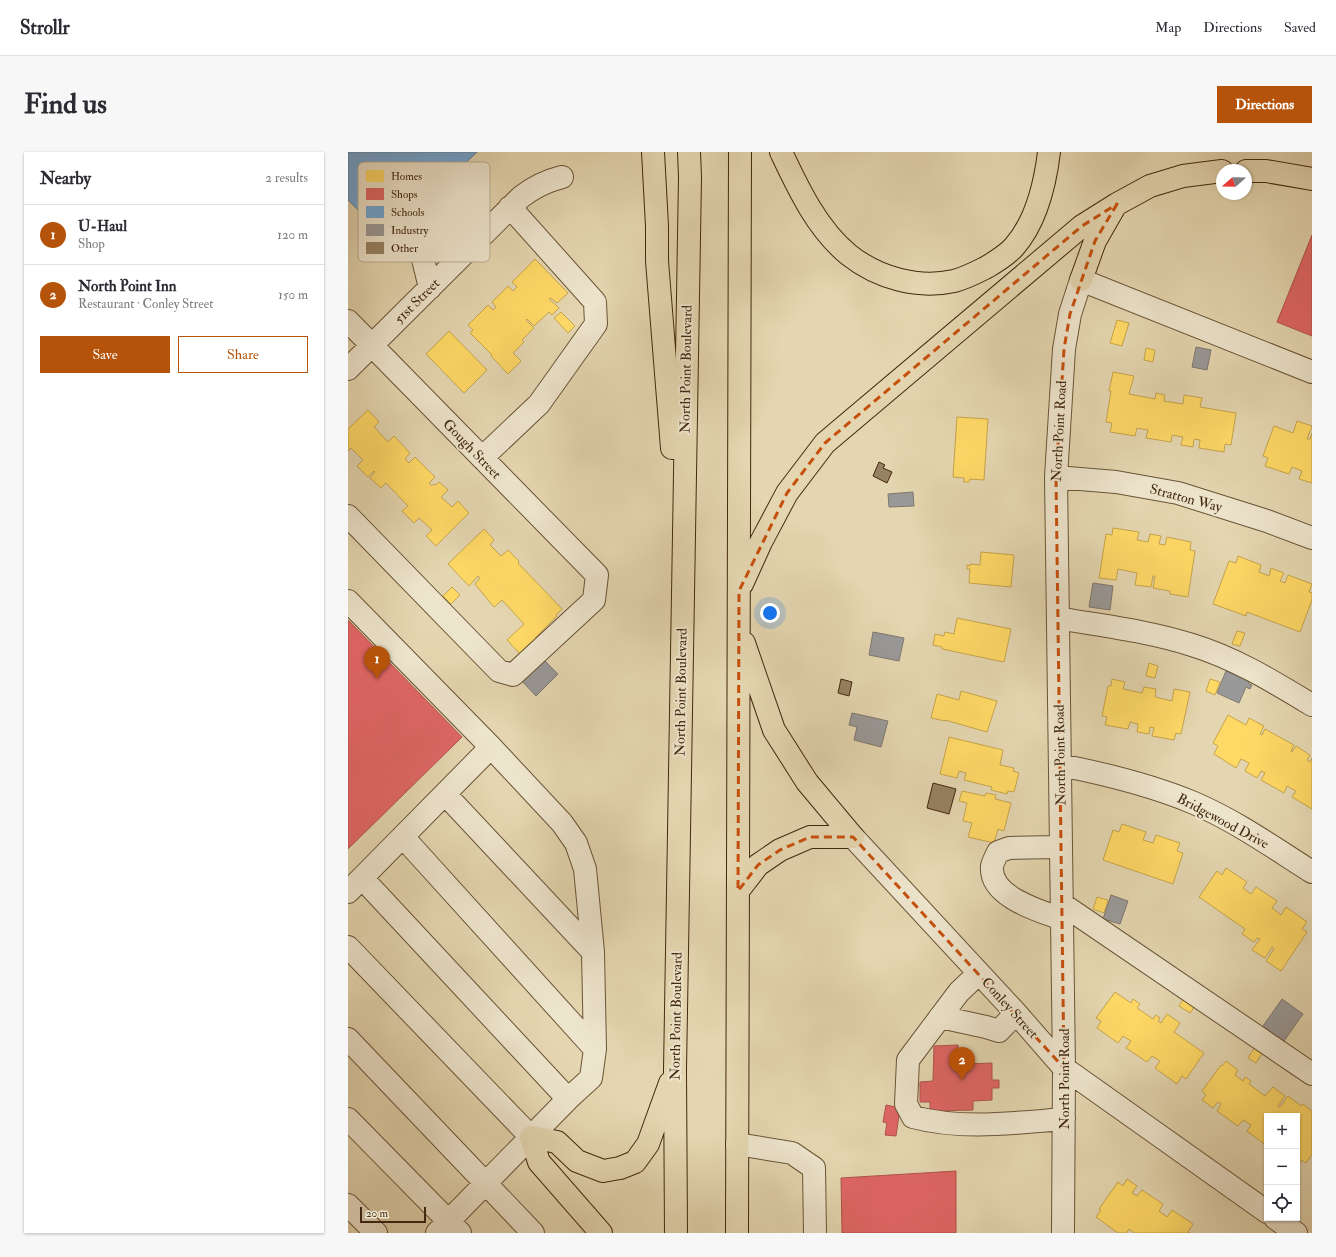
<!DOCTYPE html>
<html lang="en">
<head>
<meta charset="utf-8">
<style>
	:root { --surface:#fff; --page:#f7f7f7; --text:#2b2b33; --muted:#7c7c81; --line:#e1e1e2; --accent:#b45309 }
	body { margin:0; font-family:"IM FELL Double Pica",serif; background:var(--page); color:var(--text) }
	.controls { position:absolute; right:12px; bottom:12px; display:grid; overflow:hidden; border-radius:0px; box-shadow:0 1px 3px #0004 }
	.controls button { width:36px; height:36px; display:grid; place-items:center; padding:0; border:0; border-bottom:1px solid var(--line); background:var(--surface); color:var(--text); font:20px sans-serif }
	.compass { position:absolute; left:868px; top:12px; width:36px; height:36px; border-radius:50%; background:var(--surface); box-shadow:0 1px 3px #0004; rotate:250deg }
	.scale { position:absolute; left:12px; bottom:10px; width:66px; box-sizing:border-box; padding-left:4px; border:2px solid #41280e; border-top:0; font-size:11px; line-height:14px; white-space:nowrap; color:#41280e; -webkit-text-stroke:3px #ede4cc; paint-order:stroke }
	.you { position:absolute; left:422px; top:461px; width:14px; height:14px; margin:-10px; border:3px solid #fff; border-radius:50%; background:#1a73e8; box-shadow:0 0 0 6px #1a73e833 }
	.badge { display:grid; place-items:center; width:26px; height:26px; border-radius:50%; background:var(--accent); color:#fff; font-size:13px; font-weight:700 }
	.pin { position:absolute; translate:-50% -33px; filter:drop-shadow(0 1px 2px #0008) }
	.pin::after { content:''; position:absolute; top:21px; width:14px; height:12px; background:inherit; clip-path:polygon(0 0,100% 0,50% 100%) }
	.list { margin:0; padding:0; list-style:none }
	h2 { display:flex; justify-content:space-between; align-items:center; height:52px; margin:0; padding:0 16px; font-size:17px }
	h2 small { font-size:13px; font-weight:400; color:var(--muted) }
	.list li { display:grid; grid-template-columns:26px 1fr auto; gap:12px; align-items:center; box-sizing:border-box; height:60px; padding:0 16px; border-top:1px solid var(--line) }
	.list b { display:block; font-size:15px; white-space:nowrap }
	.list p { margin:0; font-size:13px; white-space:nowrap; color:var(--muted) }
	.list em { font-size:13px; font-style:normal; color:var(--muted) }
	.actions { display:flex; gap:8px; padding:12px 16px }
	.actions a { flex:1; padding:9px 0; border:1px solid var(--accent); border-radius:0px; text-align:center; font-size:14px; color:var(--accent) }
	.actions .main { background:var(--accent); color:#fff }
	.icon { flex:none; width:22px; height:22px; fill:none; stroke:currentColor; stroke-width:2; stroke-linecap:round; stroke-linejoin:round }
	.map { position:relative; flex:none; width:964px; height:1081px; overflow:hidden; border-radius:0px }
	header { display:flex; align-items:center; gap:24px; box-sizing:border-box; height:56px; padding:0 20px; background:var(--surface); border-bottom:1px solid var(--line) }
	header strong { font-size:19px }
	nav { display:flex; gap:22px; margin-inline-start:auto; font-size:14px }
	.intro { display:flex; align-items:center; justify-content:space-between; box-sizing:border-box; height:96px; padding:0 24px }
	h1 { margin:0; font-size:28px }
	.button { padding:10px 18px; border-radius:0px; background:var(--accent); color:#fff; font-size:14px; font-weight:700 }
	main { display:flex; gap:24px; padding:0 24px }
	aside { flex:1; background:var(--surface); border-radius:0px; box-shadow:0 1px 3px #0004 }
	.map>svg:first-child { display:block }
	.homes { fill:#ffd966; stroke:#c6a44c }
	.shops { fill:#e06666; stroke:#b0534c }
	.schools { fill:#6fa8dc; stroke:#61829e }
	.industry { fill:#999; stroke:#7f776f }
	.building { fill:#968262; stroke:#41280e }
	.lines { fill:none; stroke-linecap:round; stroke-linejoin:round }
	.minor-casing { stroke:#6a5436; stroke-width:24 }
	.major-casing { stroke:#41280e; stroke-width:24 }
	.minor { stroke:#ede4cc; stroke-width:22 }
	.major { stroke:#e4d6b0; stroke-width:22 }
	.marked { fill:none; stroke:#c74f0c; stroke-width:3; stroke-dasharray:8 5; stroke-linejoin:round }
	.labels { text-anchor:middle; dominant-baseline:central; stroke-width:4; stroke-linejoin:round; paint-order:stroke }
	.street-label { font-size:14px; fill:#41280e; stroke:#ede4cc }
	.key { fill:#ede4cc; stroke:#b9ac93; stroke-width:1 }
	.key-label { font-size:11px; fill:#41280e }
</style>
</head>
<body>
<header>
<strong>Strollr</strong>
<nav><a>Map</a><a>Directions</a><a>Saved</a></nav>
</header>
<div class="intro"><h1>Find us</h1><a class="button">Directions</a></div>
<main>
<aside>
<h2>Nearby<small>2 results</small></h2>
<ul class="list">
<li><span class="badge">1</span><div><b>U-Haul</b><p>Shop</p></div><em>120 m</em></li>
<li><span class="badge">2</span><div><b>North Point Inn</b><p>Restaurant · Conley Street</p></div><em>150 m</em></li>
</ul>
<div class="actions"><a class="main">Save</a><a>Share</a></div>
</aside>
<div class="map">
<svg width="964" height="1081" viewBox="0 0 964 1081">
	<rect width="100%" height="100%" fill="#e4d6b0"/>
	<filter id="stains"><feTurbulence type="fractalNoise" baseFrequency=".005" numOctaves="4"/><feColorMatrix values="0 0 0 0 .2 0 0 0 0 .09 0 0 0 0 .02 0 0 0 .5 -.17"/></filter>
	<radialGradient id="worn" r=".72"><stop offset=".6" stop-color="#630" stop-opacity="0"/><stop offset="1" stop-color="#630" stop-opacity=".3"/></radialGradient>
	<path class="homes" d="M187 107 220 141 209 151 203 146 201 147 211 156 204 163 201 160 186 174 179 167 178 168 186 176 174 188 176 190 165 201 173 209 160 222 143 204 144 203 122 181 125 178 120 173 140 153 145 158 148 155 144 150 160 134 165 139 169 135 164 130Z
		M213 160 227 174 220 181 206 166Z
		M769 168 781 171 774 194 762 191Z
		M101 179 139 218 116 241 78 202Z
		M798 196 807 198 805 210 796 208Z
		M765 220 786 224 781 242 807 247 808 241 817 243 816 249 835 252 836 243 854 246 852 255 888 261 883 293 877 292 876 300 851 296 852 288 846 287 845 295 833 293 835 285 824 283 823 290 798 286 800 278 789 276 787 284 762 280 764 271 758 270 763 239H761Z
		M20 258 31 270 26 275 40 290 46 284 62 301 57 307 61 311 67 305 87 325 81 331 84 334 86 332 88 333 91 330 100 338 93 345 104 355 110 349 121 361 88 394 78 384 84 378 71 366 66 371 54 359 60 354 38 331 33 336 22 326 27 320 26 319 20 325 9 314 15 308 3 296 0 299V277Z
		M609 265 640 267 636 328 622 327 621 330H616V326L605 325Z
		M949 269 964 274 959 287H962L964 281V331L951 327 954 319 944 315 941 322 917 314 920 306 915 304 926 274 945 281Z
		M765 376 791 380 789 388 800 390 802 382 813 384 811 392 817 393 819 385 843 390 842 398 847 399 840 445 822 442V439L805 436 807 424H805L803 435 787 433 789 421 770 417 768 428 751 426 758 382 764 383Z
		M136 377 146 388 142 393 153 404 160 398 171 409 170 411 214 457 208 463 209 464 187 486 189 488 173 503 159 488 176 472 154 448 146 455 127 432 132 426 130 424 121 434 100 412Z
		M633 400 666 403 663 435 621 431 622 417H619V413L622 414V412L632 413Z
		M890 404 913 413 911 420 921 424 923 416 936 421 932 429 937 431 940 423 964 432 961 440 964 441V448L952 480 899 460 898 464 865 452 881 409 888 411Z
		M104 435 112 443 103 452 95 444Z
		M609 466 663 477 656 510 594 497V495L585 493 587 482 596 484 597 480 606 482Z
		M889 479 897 481 892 494 884 492Z
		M801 511 810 514 807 526 798 524Z
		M764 527 777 530 775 537 794 541 796 535 808 537 807 545 824 549 826 537 842 540 833 582 828 581 826 588 804 584 806 576 802 575 801 582 789 580 790 572 782 570 780 577 757 573 759 565 754 564 760 534H763Z
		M862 527 872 530 867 543 858 539Z
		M613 539 649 549 639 580 597 568V569L583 566 589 542 611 548Z
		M880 563 898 573 901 566 916 574 912 582 914 583 917 577 946 593 943 599 944 600 948 594 962 603 959 608 962 610 964 606V657L944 645 948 639 939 634 936 641 913 628 917 621 913 619 909 626 897 619 901 611 893 607 888 616 866 602 870 594 865 591Z
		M601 585 655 598 652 613 666 616 665 619 671 621 666 640 660 639 659 642 643 638 644 635 616 628 618 621 611 619 609 626 592 622Z
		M614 639 637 644 638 641 648 643 647 647 663 651 656 679 650 677 646 691 620 685 624 671 615 669 619 651 611 649Z
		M774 672 798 680 795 688 805 691 808 683 832 691 829 699 835 701 825 732 755 708 765 678 771 680Z
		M878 716 899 730 895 736 903 742 908 735 929 749 924 756 933 763 938 755 959 770 954 777 959 780 933 819 918 809 926 797 924 795 917 806 904 798 912 787 909 786 906 790 894 782 897 777 851 745 869 719 874 723Z
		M749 745 760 748 756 761 745 757Z
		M767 840 783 851 785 847 792 852 789 856 805 867 808 863 812 866 810 869 813 871 819 862 832 871 826 880 856 901 838 927 834 924 829 932 807 916 812 909 804 904 799 910 778 896 783 889 775 884 770 891 749 876 753 869 748 866Z
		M836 846 847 854 842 861 831 854Z
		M907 895 915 900 908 911 900 906Z
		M878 909 890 918 887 923 895 929 897 925 903 929 901 932 917 944 925 935 937 944 930 954 932 955 940 944 953 954 955 952 964 959V1002L958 1011 954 1008 949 1015V964H919V994L899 979 903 973 895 968 890 974 869 959 873 952 870 950 865 956 854 948 858 943 854 939 873 913 874 914Z
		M779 1027 789 1034 784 1041 789 1044 794 1038 815 1052 811 1059 819 1065 824 1058 845 1072 840 1080 842 1081H786L781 1077 778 1081H770L748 1065 753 1058 751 1057 770 1030 775 1034Z"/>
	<path class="shops" d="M964 83V184L929 170Z
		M0 468 114 585 0 697Z
		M610 893V904H615V912L644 911V928H651V936H644V948L625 949V958L586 959 585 957H582V950H572V930L585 929 586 894Z
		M538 953 552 956 548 984 537 983 539 971 535 970Z
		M608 1019V1081H494L493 1026Z"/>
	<path class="schools" d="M0 0H129L87 41 70 25 46 49 36 39 14 62 0 48Z"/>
	<path class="industry" d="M848 195 863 198 859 218 844 215Z
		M565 340 566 354 541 355 540 342Z
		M745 431 765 434 762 458 741 455Z
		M525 480 556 486 551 509 521 503Z
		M195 507 210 522 188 544 173 528Z
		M878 519 901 529 900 531 904 533 902 537 898 535 891 551 869 541Z
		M504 561 540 569 533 595 506 588 509 575 501 573Z
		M763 743 780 749 772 772 755 767Z
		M934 847 955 862 936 889 915 874Z"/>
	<path class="building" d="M531 310 537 313 535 316 544 320 539 331 525 324Z
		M493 527 504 530 501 544 490 541Z
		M585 631 608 637 601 662 579 656Z"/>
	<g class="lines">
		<g class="minor-casing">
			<path id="minor" d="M82 136 73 99 110 64 137 80
				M0 169 249 423 246 448 165 523 151 519 0 364
				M0 217 173 45C186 35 198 29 214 25
				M134 306 191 252 248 172 247 150 162 55
				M708 325 768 330 830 341 919 369 964 386
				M0 449 143 595 214 671 228 691 237 717 245 800 247 897 243 926 220 947 89 1081
				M710 466C755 474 801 479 844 493 887 506 926 530 964 553
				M712 613C758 622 803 633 846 651 888 669 926 696 964 720
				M97 642 245 800
				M55 685 247 897
				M505 685 668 861 716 916 919 1060
				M712 695 661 696 650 700C648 704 645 710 644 714 641 745 692 759 714 767
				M14 726 220 947
				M0 740 143 595
				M714 752 964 922
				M0 795 183 985
				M631 821 611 840 560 908 558 952 565 965C614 978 666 971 716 967
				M592 865 638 875 651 879 668 861
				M0 887 185 1081
				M0 967 112 1081
				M389 992 444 1001 466 1016 467 1081
				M0 1053 28 1081
				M927 1066 948 1081
				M715 1081 716 916 708 325 716 197 722 162 733 128 964 220"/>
		</g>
		<g class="major-casing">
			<path id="major" d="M305 0 309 74V109L324 296
				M433 0C450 36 469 77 501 103 530 126 570 137 606 129 618 126 629 120 639 115 649 109 659 103 666 95 688 70 697 33 701 0
				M898 19H918L964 27
				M733 128 747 89 767 54
				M394 432 413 390 439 341 477 291 734 74 769 52 802 34 835 24 874 19
				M396 491 426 578 459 630 505 685
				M390 739 410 713 432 698 462 685H505
				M253 1081 191 1010 183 985 209 990 229 1009 255 1019 272 1016 287 1010 300 992 322 931
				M328 1081 327 918 342 25 341 0
				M389 1081 392 0"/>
		</g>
		<use href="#minor" class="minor"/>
		<use href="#major" class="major"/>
	</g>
	<path class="marked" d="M769 52 747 89 722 162 716 197 708 325 716 916 505 685H462L432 698 410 713 390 739 391 439 439 341 477 291 734 74Z"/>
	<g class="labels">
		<g class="street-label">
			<text transform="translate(69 149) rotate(-45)">51st Street</text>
			<text transform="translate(338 217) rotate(-89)">North Point Boulevard</text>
			<text transform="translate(711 279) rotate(-87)">North Point Road</text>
			<text transform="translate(124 297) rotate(46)">Gough Street</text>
			<text transform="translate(838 346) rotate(15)">Stratton Way</text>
			<text transform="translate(333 540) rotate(-89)">North Point Boulevard</text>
			<text transform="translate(712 603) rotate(-91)">North Point Road</text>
			<text transform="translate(875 669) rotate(28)">Bridgewood Drive</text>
			<text transform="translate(662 856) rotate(48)">Conley Street</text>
			<text transform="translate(328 864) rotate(-89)">North Point Boulevard</text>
			<text transform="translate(716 927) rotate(-90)">North Point Road</text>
		</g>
	</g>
	<rect x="10" y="10" width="132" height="100" rx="6" class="key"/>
	<rect x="18" y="18" width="18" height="12" fill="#ffd966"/>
	<rect x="18" y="36" width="18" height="12" fill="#e06666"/>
	<rect x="18" y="54" width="18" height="12" fill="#6fa8dc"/>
	<rect x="18" y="72" width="18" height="12" fill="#999"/>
	<rect x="18" y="90" width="18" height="12" fill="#968262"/>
	<g class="key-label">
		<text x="43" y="28">Homes</text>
		<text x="43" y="46">Shops</text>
		<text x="43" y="64">Schools</text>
		<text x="43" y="82">Industry</text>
		<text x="43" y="100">Other</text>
	</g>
	<rect width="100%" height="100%" filter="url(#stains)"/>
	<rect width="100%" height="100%" fill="url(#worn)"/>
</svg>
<div class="controls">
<button>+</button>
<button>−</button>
<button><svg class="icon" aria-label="locate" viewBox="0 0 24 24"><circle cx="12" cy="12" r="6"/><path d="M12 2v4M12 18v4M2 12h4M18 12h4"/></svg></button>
</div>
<svg class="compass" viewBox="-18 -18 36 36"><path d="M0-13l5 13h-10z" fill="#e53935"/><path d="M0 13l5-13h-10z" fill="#7c7c81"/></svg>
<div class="scale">20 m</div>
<div class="you"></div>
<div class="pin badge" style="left:29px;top:527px">1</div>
<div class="pin badge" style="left:614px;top:928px">2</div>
</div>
</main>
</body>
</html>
